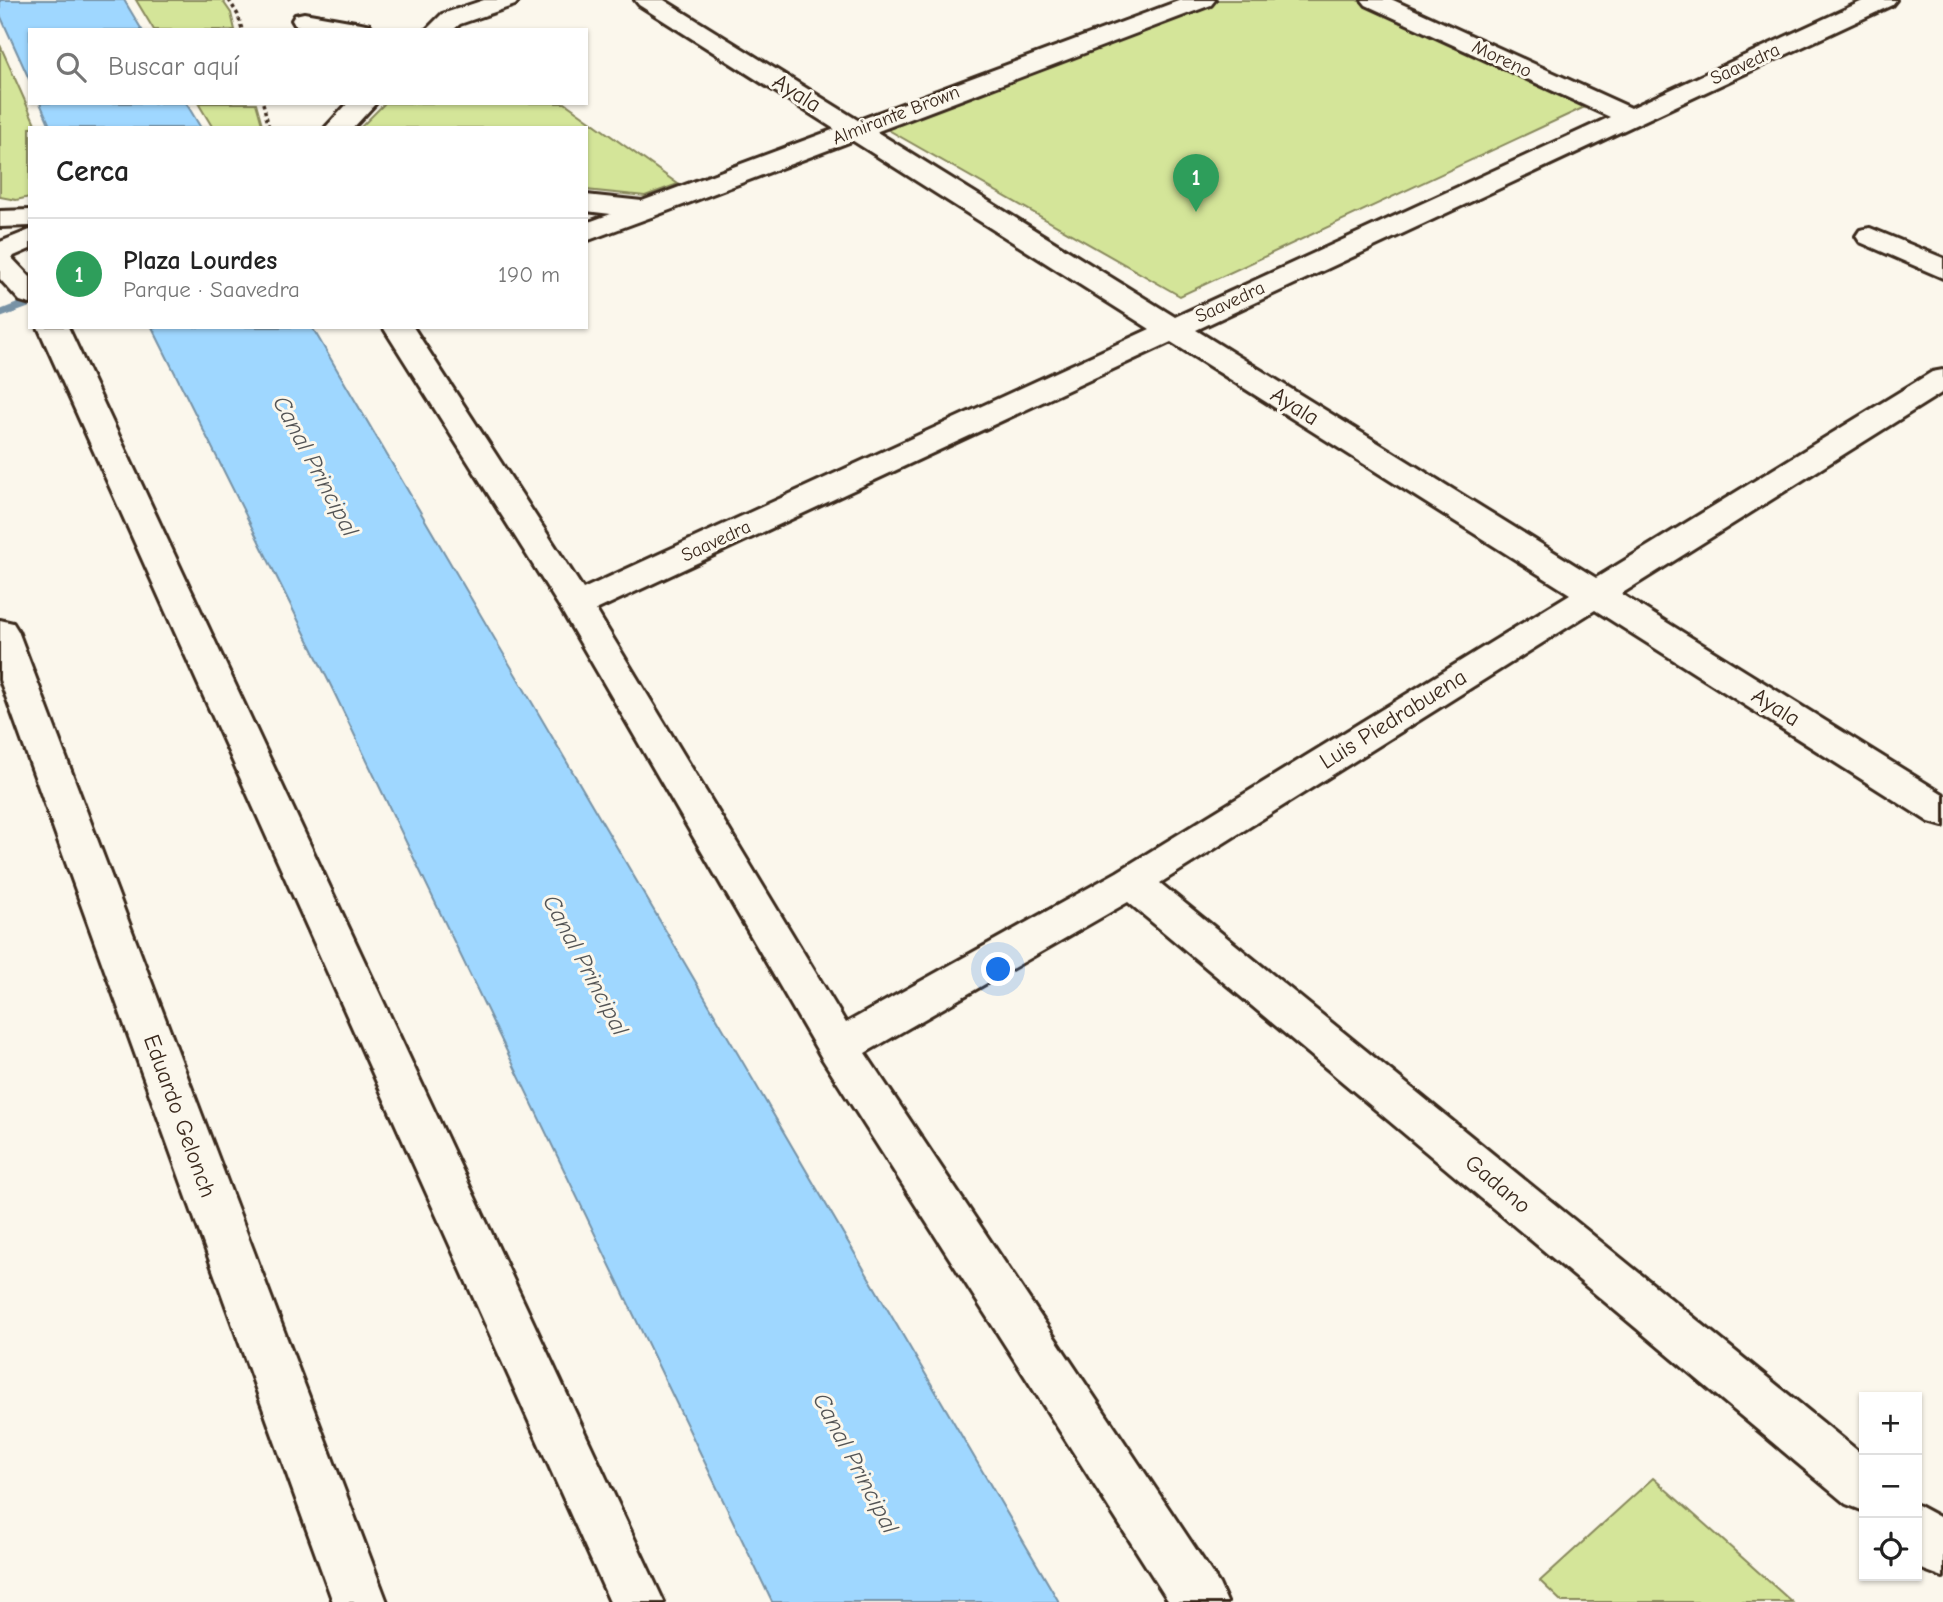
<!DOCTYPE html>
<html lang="es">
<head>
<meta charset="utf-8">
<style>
	:root { --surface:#fff; --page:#f6f6f6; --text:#222; --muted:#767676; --line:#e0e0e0; --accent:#111827 }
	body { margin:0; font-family:"Comic Neue",sans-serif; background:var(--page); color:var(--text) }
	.controls { position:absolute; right:21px; bottom:21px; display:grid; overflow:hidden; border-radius:0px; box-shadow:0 2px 5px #0004 }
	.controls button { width:63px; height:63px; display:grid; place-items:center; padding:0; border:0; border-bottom:2px solid var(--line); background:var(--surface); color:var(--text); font:35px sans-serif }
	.you { position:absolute; left:999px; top:970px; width:24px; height:24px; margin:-18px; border:5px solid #fff; border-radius:50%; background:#1a73e8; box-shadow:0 0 0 10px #1a73e833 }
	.badge { display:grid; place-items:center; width:46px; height:46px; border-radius:50%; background:var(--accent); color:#fff; font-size:23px; font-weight:700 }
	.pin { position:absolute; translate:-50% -58px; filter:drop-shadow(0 2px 4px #0008) }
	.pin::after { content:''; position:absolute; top:37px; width:24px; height:21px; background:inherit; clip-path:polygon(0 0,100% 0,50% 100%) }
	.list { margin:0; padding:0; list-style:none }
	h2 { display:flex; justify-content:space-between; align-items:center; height:91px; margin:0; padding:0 28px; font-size:30px }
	h2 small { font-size:23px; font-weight:400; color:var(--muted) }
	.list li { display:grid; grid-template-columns:46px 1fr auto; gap:21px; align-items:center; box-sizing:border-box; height:112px; padding:0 28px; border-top:2px solid var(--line) }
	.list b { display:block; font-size:26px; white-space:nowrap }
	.list p { margin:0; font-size:23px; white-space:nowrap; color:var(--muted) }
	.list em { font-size:23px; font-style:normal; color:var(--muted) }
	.icon { flex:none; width:38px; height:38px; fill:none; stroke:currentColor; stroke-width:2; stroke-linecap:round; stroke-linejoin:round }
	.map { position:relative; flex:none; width:1943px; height:1602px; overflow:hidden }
	.search { position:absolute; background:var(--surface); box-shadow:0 2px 5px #0004; left:28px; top:28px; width:560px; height:77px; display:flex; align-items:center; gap:18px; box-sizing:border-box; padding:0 24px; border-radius:0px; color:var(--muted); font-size:26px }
	.panel { position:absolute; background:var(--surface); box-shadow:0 2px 5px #0004; left:28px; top:126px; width:560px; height:203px; border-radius:0px }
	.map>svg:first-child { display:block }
	.green { fill:#d4e599; stroke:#88885c; stroke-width:2 }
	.water { fill:#9fd7ff; stroke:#7792a5; stroke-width:2 }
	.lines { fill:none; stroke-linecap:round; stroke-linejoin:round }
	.stream { fill:#7792a5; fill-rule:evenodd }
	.minor-casing { stroke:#3b2a1e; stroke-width:6 }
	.tertiary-casing { stroke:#3b2a1e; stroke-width:6 }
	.path { stroke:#3b2a1e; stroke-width:3.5; stroke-dasharray:3.5 3.5; stroke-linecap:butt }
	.minor { fill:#fbf7ec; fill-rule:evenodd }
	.tertiary { fill:#fbf7ec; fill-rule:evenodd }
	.labels { text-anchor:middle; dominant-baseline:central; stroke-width:6; stroke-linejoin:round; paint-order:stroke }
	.far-street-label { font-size:19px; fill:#3b2a1e; stroke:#fbf7ec }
	.street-label { font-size:23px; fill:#3b2a1e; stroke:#fbf7ec }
	.water-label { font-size:24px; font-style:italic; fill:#545556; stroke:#fbf7ec }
</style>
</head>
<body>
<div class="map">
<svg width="1943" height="1602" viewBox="0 0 1943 1602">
	<rect width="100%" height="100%" fill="#fbf7ec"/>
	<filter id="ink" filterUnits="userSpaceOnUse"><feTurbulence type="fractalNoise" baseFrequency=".0143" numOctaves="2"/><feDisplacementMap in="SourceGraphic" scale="14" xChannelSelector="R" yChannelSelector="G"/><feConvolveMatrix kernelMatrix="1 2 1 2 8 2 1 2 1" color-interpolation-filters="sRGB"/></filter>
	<g filter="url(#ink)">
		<path class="green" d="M136 0H222L231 13 235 30H154Z
			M1215 0H1357L1587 106 1180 296 885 128Z
			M0 45 37 128H30V197L16 200 0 197Z
			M198 103H256L263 128H213Z
			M385 103H565L678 184 645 196 586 190V128H360Z
			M1653 1478 1792 1602H1562L1540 1581Z"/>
		<path class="water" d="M0 0H124L142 30H30V81L0 15Z
			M40 103H186L201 128H51Z
			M152 327H312L1059 1602H772L331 686Z"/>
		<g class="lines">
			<path class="stream" d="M25 300H30V307L0 318V310Z"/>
			<g class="minor-casing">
				<path id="minor" d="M635 0H664L1175 317 1610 117 1366 5 1362 0H1393L1631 108 1865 0H1896L1892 5 1196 330 1596 578 1932 372 1943 370V392L1621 594 1943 794V826L1929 822 1595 610 1160 883 1864 1456V1511L1846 1504 1128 902 865 1053 1219 1584 1227 1602H1169L823 1060 559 606 383 327H413L583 589 1150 329 639 5ZM1171 342 1570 594 1117 872 846 1023 596 610Z
					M304 13 361 23 370 25 373 30H318L295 25 292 20 295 15Z
					M644 202 654 204 658 210 654 216 586 241V223Z
					M1870 228 1943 258V278L1860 242 1856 236 1860 230Z
					M0 253 10 256 30 277V304L20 301 0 279Z
					M38 327H68L664 1602H610Z
					M1917 1505 1943 1519V1577L1924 1570 1917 1563Z"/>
			</g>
			<g class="tertiary-casing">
				<path id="tertiary" d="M484 0H519L515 5 460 24 453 30H426L442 14Z
					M1181 0H1215L1211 5 654 216 644 218 586 211V195L642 201Z
					M348 103H376L353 128H325Z
					M30 210V226L0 227V211Z
					M30 230V249L0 262V242Z
					M0 620 13 623 18 631 387 1602H333L0 680Z"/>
			</g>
			<path class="path" d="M229 0 238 15 242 30
				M263 103 269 128"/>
			<use href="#minor" class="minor"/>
			<use href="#tertiary" class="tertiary"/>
		</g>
	</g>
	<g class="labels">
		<g class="far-street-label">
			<text transform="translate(1502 59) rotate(25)">Moreno</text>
			<text transform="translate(1745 64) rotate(-25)">Saavedra</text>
			<text transform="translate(896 115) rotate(-21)">Almirante Brown</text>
			<text transform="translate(1230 302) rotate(-25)">Saavedra</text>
			<text transform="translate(716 541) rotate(-25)">Saavedra</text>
		</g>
		<g class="street-label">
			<text transform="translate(797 93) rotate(32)">Ayala</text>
			<text transform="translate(1295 406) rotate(32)">Ayala</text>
			<text transform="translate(1776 707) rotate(32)">Ayala</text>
			<text transform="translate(1393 719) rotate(-32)">Luis Piedrabuena</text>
			<text transform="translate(180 1116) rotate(70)">Eduardo Gelonch</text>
			<text transform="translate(1498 1184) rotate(40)">Gadano</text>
		</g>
		<g class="water-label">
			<text transform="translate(316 466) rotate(62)">Canal Principal</text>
			<text transform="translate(586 965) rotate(62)">Canal Principal</text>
			<text transform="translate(856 1463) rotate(62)">Canal Principal</text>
		</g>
	</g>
</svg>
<div class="controls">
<button>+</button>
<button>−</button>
<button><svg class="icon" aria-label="locate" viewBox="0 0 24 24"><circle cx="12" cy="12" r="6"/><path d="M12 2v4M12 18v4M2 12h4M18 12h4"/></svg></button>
</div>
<div class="you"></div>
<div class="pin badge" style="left:1196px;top:212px;background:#2e9e5b">1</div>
<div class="search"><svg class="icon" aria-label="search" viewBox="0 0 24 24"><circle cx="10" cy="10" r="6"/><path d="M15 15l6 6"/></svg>Buscar aquí</div>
<section class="panel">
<h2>Cerca<small></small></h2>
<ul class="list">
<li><span class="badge" style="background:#2e9e5b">1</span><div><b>Plaza Lourdes</b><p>Parque · Saavedra</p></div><em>190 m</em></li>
</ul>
</section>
</div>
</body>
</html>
